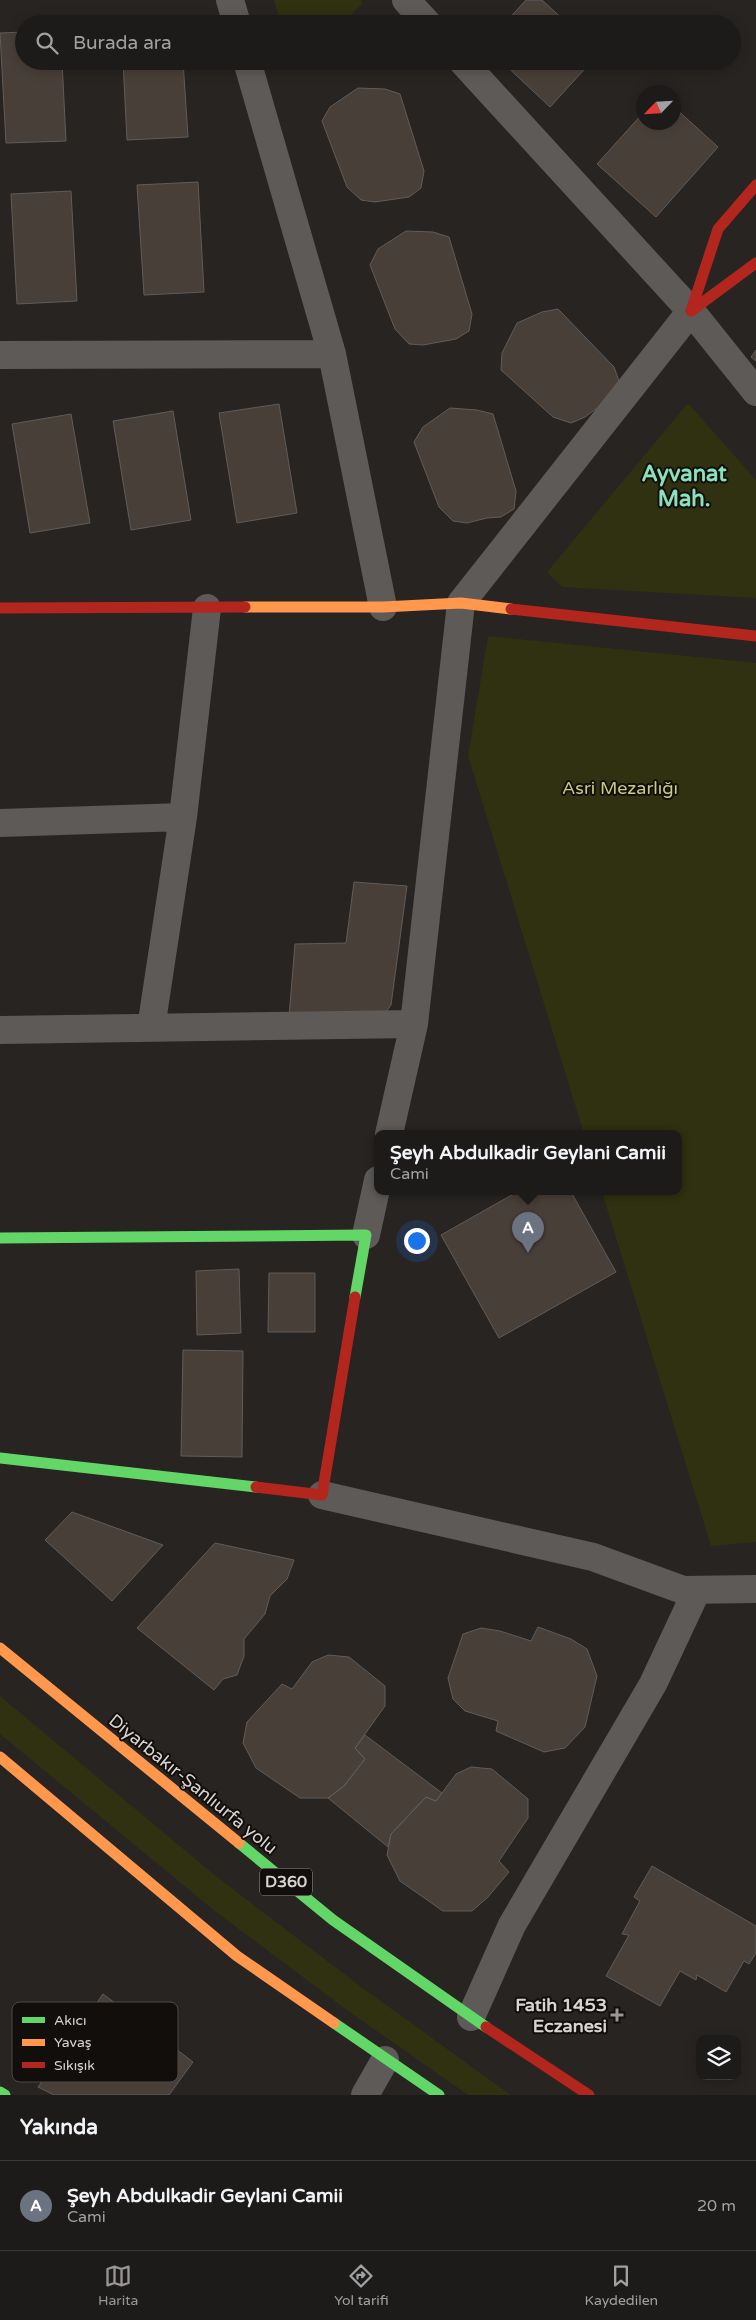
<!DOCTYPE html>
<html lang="tr">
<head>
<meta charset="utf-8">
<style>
	:root { --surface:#1d1b1a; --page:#252423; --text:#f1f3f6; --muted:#a0a1a2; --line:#3b3939; --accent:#9a9694 }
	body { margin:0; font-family:"Varela Round",sans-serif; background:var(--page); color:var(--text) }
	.controls { position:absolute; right:15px; bottom:15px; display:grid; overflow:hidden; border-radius:10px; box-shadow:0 2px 12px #0003 }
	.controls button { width:45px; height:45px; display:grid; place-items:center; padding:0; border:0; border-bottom:1px solid var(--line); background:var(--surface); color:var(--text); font:25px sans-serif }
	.compass { position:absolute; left:636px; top:85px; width:45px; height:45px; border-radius:50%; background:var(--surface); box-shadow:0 2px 12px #0003; rotate:245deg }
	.you { position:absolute; left:416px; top:1240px; width:18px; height:18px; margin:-12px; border:4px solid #fff; border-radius:50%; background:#1a73e8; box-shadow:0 0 0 8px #1a73e833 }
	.badge { display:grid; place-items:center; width:32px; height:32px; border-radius:50%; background:var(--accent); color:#fff; font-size:16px; font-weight:700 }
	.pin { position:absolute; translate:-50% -41px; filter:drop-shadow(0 1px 2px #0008) }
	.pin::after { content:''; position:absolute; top:26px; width:18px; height:15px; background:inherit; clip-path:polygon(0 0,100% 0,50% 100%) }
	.popup { position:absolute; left:374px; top:1130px; width:308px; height:65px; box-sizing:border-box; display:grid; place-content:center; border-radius:10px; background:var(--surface); filter:drop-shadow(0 1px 4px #0005); font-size:16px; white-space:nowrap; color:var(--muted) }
	.popup b { font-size:19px; color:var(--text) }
	.popup::after { content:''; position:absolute; left:50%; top:100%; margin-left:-10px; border:10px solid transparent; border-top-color:var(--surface) }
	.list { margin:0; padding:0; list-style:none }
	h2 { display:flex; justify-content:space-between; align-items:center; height:65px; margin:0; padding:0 20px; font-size:21px }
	h2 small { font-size:16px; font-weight:400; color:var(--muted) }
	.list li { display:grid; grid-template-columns:32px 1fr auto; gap:15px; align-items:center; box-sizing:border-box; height:90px; padding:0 20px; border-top:1px solid var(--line) }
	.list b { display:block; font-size:19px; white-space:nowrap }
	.list p { margin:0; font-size:16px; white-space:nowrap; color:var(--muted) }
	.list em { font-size:16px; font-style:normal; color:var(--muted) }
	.icon { flex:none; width:28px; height:28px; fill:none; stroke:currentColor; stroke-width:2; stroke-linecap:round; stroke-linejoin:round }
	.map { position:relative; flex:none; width:756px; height:2095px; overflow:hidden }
	.search { position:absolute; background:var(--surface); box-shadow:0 2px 12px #0003; left:15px; right:15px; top:15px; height:55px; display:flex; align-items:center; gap:12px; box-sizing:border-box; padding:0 18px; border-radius:28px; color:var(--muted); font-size:19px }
	.sheet { height:155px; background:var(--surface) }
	nav { display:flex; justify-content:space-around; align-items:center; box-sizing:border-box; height:70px; border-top:1px solid var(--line); background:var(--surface); font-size:14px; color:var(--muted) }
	nav a { display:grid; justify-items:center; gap:2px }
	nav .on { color:var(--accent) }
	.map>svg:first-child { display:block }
	.green { fill:#303111 }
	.building { fill:#493f39; stroke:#5f5c5a }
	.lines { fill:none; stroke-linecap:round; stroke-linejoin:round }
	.street { stroke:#5d5a58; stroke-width:28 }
	.fast { stroke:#63d668; stroke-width:11 }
	.slow { stroke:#ff974d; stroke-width:11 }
	.jam { stroke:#b3261e; stroke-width:11 }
	.poi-dot { fill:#9a9694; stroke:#110e0c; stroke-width:2 }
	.labels { text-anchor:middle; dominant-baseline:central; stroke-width:4; stroke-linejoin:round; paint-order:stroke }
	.shield { fill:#110e0c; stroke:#9c9996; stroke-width:1 }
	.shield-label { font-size:16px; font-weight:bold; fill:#d8d4d1 }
	.park-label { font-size:18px; fill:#c8cd7d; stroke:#110e0c }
	.street-label { font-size:18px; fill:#d8d4d1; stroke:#110e0c }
	.poi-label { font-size:18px; font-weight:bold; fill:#d8d4d1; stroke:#110e0c; text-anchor:end }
	.district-label { font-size:22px; font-weight:bold; fill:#8be1bc; stroke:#110e0c }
	.key { fill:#110e0c; stroke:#4d4947; stroke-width:1 }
	.key-label { font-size:14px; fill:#d8d4d1 }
</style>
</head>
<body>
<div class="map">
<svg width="756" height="2095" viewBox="0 0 756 2095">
	<rect width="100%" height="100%" fill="#272422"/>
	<path class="green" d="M274 0H361L362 4 342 24H281Z
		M688 403 756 480V598L562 587 547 572Z
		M488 636 756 663V1542L711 1546 602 1192H678V1134H584L468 756Z
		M0 1696 217 1877 364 1989 511 2095H468L351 2013 216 1912 0 1734Z"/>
	<path class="building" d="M526 0H542L568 24H504Z
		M24 32V61H62L66 141 6 143 0 33Z
		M123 61H183L188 137 127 140Z
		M501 61H592L550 107Z
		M358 88 385 89 400 94 424 171 421 188 409 197 375 202 361 200 347 187 322 121 330 107Z
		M674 107 718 147 656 217 597 164 644 112V122H674Z
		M198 182 204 292 144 295 137 185Z
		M71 191 77 301 17 304 11 194Z
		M406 231 433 232 449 237 472 314 469 331 456 339 423 345 409 344 395 329 370 265 378 249Z
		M558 309 614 367 620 384 612 397 585 417 571 423 553 417 501 370 502 353 517 323 542 312Z
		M756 350V361L751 357Z
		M279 404 297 513 237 523 219 413Z
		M450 408 477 410 493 414 516 491 514 509 501 517 487 518 467 523 453 521 439 507 414 442 423 427Z
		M173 411 191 520 131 530 113 421Z
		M71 414 90 523 30 533 12 424Z
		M354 882 407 886 391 1005 384 1015 289 1017 295 944 346 943Z
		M517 1192H571L616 1272 499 1338 441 1235Z
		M239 1269 241 1333 197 1335 196 1271Z
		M269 1273H315V1332H268Z
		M183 1350 243 1351 242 1457 181 1456Z
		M72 1512 163 1545 112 1601 45 1540Z
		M215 1543 294 1560 287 1579 270 1596 265 1614 244 1639V1656L237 1675 223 1679 214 1690 137 1628Z
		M538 1627 571 1639 587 1649 597 1676 585 1727 565 1748 544 1752 496 1731 498 1721 465 1711 453 1699 448 1678 463 1634 481 1628 500 1631 531 1641Z
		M328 1655 349 1657 385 1686V1706L355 1748 365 1759 344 1786 328 1798H300L256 1768 243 1743 247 1722 282 1684 292 1689 312 1662Z
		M365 1735 442 1793 436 1801 426 1797 391 1834 388 1847 328 1798 344 1786 365 1759 355 1748Z
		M471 1767 492 1769 528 1799V1818L499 1861 509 1872 487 1898 472 1911H443L400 1881 387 1855 391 1834 426 1797 436 1801 456 1774Z
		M652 1866 756 1926V1953L749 1964 744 1961 726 1992 697 1975 696 1980 680 1971 660 2006 606 1976 629 1935 622 1934 640 1901 634 1897Z
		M103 1994 193 2062 169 2095H54L38 2087Z"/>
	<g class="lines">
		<path class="street" d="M230 0 237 24
			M406 0 428 24
			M247 61 332 354 383 607
			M462 61 691 311 756 392
			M0 355 332 354
			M0 823 183 817
			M414 1024 461 603 691 311
			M151 1028 183 817 207 608
			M0 1030 414 1024 389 1134
			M366 1235 378 1180
			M322 1495 593 1557 683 1590 756 1589
			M471 2017 512 1925 653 1684 697 1590
			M365 2095 385 2060"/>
		<path class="fast" d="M0 1238 366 1235 355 1297
			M0 1458 256 1487
			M239 1843 333 1920 486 2027
			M334 2023 439 2095
			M0 2092 5 2095"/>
		<path class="slow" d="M245 607H383L461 603 511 609
			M0 1648 239 1843
			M0 1757 237 1956 334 2023"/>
		<path class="jam" d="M691 311 718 229 756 185
			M691 311 756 263
			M0 608 245 607
			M511 609 756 636
			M256 1487 322 1495 355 1297
			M486 2027 589 2095"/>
	</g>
	<path class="poi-dot" d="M614.5 2007.5h5v5h5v5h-5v5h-5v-5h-5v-5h5z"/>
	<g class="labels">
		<rect class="shield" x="260" y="1868.5" width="52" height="27" rx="4"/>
		<g class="shield-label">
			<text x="286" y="1882">D360</text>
		</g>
		<g class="park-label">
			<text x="620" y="788">Asri Mezarlığı</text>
		</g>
		<g class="street-label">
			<text transform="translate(193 1784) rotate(39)">Diyarbakır-Şanlıurfa yolu</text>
		</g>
		<g class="poi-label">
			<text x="607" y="2005">Fatih 1453<tspan x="607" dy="21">Eczanesi</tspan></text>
		</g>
		<g class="district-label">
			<text x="684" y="474">Ayvanat<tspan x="684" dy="25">Mah.</tspan></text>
		</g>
	</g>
	<rect x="12" y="2002" width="166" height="80" rx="8" class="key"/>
	<rect x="22" y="2017" width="23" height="6" fill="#63d668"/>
	<rect x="22" y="2039" width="23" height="7" fill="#ff974d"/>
	<rect x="22" y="2062" width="23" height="6" fill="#b3261e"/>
	<g class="key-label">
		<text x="54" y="2025">Akıcı</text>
		<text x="54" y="2047">Yavaş</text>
		<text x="54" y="2070">Sıkışık</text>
	</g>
</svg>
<div class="controls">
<button><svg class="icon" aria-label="layers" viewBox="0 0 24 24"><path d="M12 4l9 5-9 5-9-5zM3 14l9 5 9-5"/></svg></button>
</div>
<svg class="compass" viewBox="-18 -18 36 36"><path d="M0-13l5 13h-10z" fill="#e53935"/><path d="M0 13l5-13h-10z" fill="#a0a1a2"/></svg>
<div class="you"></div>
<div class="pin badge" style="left:528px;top:1253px;background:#6b7280">A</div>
<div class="popup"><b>Şeyh Abdulkadir Geylani Camii</b>Cami</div>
<div class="search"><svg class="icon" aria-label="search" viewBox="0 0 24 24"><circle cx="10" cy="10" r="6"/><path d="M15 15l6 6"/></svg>Burada ara</div>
</div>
<section class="sheet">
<h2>Yakında<small></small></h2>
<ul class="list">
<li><span class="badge" style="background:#6b7280">A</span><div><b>Şeyh Abdulkadir Geylani Camii</b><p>Cami</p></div><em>20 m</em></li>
</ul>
</section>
<nav>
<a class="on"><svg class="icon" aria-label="map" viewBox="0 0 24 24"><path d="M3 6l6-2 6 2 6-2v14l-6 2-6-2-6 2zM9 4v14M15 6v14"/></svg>Harita</a>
<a><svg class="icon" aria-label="directions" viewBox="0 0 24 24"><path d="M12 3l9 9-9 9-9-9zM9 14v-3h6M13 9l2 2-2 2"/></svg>Yol tarifi</a>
<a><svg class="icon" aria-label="saved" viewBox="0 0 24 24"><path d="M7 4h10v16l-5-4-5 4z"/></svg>Kaydedilen</a>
</nav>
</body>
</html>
